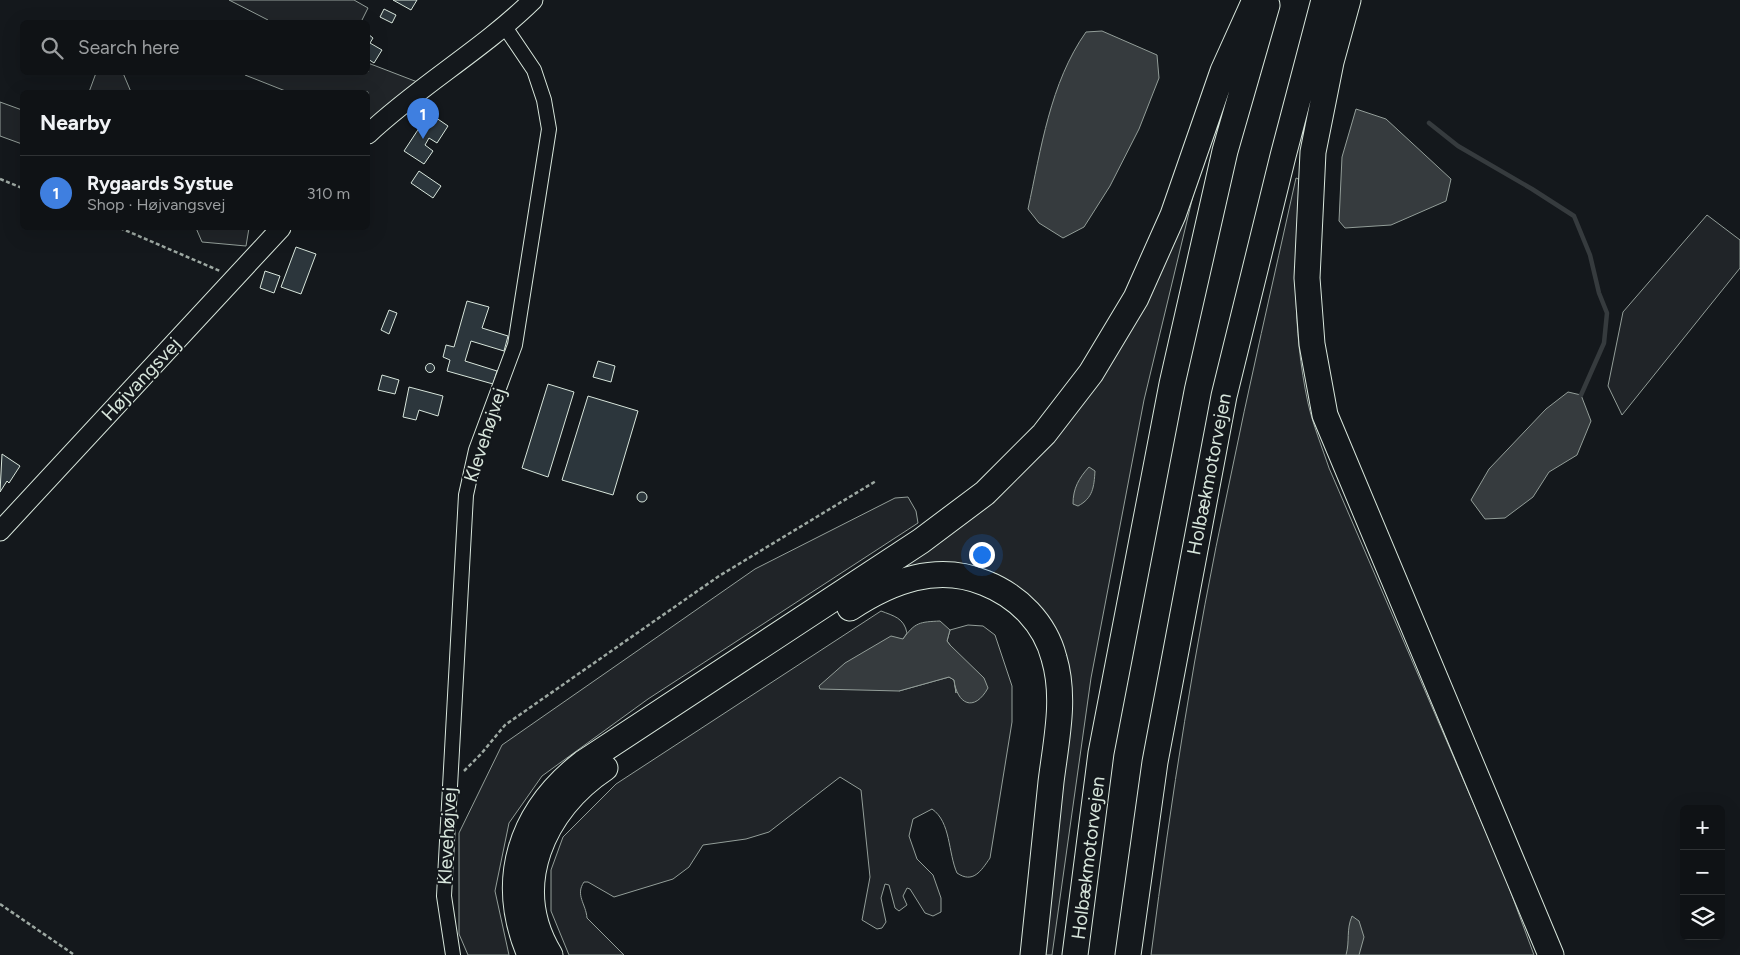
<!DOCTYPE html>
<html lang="en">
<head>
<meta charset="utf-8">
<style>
	:root { --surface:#0f1215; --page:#1d2022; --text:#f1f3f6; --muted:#9b9ea0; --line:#2f3234; --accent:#ea580c }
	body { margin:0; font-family:Figtree,sans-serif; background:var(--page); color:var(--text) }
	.controls { position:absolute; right:15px; bottom:15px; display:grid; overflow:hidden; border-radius:8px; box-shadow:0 5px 20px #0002 }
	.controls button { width:45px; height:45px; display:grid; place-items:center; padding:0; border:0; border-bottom:1px solid var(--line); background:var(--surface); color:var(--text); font:25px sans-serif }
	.you { position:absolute; left:981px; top:554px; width:18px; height:18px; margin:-12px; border:4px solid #fff; border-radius:50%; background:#1a73e8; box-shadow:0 0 0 8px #1a73e833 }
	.badge { display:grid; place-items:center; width:32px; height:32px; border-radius:50%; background:var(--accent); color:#fff; font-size:16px; font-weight:700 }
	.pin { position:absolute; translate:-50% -41px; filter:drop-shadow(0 1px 2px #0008) }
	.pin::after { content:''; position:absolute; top:26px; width:18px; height:15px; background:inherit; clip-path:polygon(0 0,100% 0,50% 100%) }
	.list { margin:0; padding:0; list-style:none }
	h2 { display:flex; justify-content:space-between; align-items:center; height:65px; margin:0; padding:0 20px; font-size:21px }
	h2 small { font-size:16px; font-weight:400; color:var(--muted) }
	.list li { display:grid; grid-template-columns:32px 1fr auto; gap:15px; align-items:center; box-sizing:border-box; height:75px; padding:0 20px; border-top:1px solid var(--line) }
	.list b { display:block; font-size:19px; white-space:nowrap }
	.list p { margin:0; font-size:16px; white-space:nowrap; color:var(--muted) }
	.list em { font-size:16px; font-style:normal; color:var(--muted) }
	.icon { flex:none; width:28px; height:28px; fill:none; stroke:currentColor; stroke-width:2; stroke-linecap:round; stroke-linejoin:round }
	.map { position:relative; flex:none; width:1740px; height:955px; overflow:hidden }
	.search { position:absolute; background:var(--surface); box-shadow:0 5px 20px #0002; left:20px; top:20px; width:350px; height:55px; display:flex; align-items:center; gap:12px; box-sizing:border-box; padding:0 18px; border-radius:8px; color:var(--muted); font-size:19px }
	.panel { position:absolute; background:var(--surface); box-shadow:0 5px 20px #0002; left:20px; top:90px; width:350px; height:140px; border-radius:8px }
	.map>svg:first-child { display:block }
	.green { fill:#202428; stroke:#939e99 }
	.water { fill:#363b3e; stroke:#939e99 }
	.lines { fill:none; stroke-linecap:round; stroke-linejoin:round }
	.stream { stroke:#363b3e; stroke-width:4.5 }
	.building { fill:#2c363c; stroke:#d8e6dc }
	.street-casing { stroke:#d8e6dc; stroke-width:16 }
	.secondary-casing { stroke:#d8e6dc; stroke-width:21 }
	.highway-casing { stroke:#d8e6dc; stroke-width:27 }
	.path { stroke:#9da8a2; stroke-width:2.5; stroke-dasharray:4 2.5; stroke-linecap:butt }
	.street { stroke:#14181c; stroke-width:14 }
	.secondary { stroke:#14181c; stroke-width:19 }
	.highway { stroke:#14181c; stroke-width:25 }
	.labels { text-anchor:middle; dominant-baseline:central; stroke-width:4; stroke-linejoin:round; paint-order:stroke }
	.street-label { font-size:19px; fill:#d8e6dc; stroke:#14181c }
</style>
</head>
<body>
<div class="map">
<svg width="1740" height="955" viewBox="0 0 1740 955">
	<rect width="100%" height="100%" fill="#14181c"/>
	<path class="green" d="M229 0H354L368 8 361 22H267L268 20Z
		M368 63 420 83 368 124V92H288L245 75 246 72H368Z
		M96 73H123L131 92H89Z
		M0 102 22 110V144L0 136Z
		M1198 175 1144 400 1091 678 1052 955H1040L1067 735 1023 592 997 574 966 564 938 563 906 567 880 577 1058 429Z
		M1296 178 1301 180C1294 255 1292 329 1308 403 1313 425 1322 447 1329 468L1504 874 1534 955H1151C1171 799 1195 643 1228 489 1249 385 1273 282 1296 178Z
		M1707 215 1740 240V268L1622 415 1608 386 1623 312Z
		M196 228H249L246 246 202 242Z
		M908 497 916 511 918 523 648 699 542 776 509 823 495 891 509 955H468L459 934V833L502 745 755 569 895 498Z
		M881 611C894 616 904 618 907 633L903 639 899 691 949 677 954 680 956 693 950 645 947 641 950 630 968 625 983 626 995 635 1012 686V722L990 858C981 871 973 884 957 873 948 853 951 822 932 809L913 819 909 836 917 859 933 875 941 898V912L933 916 925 913 910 889 907 888 903 896 907 905 899 911 895 908 889 885 885 884 881 898 886 922 882 928 877 929 862 920 870 877 861 790 840 777 769 832 746 839 703 845 689 867 673 879 614 897 588 882H584C575 895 586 904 587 918L624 955H569L551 911V870L563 837 616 784Z"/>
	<path class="water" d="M1102 31 1157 55 1159 78 1139 129 1110 186 1084 227 1063 238 1039 223 1028 209C1041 149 1050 83 1086 32Z
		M1356 109 1386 119 1451 179 1446 201 1391 225 1345 228 1339 221 1342 157Z
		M1568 392 1581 395 1591 421 1577 455 1549 472 1533 497 1505 518 1485 519 1471 500 1489 469 1546 409Z
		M1089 467 1095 471C1094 487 1093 498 1078 506L1073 504C1073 488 1079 478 1089 467Z
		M940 621 950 630 947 641 950 645 984 678 988 688C974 713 957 704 954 680L949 677 899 691 820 689 819 686 845 663 891 636 903 639C915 622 920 622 940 621Z
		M1352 916 1359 921 1364 937 1359 955H1346C1350 941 1346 930 1352 916Z"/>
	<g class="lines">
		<path class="stream" d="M1429 123 1458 146 1532 189 1574 216 1590 255 1599 293 1607 313 1604 343 1581 395"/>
	</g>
	<path class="building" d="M393 0H417L411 10Z
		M384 9 396 15 392 23 380 17Z
		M368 34 373 38 370 43 382 50 374 63 368 59Z
		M429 113 448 126 437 143 429 138 425 145 433 151 424 164 404 151Z
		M419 171 441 186 433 198 411 183Z
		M296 247 316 254 301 294 281 287Z
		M265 271 280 276 274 293 260 288Z
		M467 301 489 307 482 328 508 336 504 351 471 341 465 361 497 371 493 384 447 371 450 360 443 357 446 345 454 347Z
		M389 310 397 313 389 334 381 330Z
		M598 361 615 366 611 382 593 377Z
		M425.5 368a4.5 4.5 0 1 1 9 0a4.5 4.5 0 1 1-9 0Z
		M382 375 399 380 395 394 378 390Z
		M548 384 574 392 548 477 522 468Z
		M409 387 443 396 438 416 419 410 416 420 403 417Z
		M588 396 638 411 613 495 562 480Z
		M2 454 20 466 9 483 7 481 0 492Z
		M637 497a5 5 0 1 1 10 0a5 5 0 1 1-10 0Z"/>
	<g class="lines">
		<g class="street-casing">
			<path id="street" d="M453 955 444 896 466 495 476 450 515 345 549 129 544 100 534 70 505 27"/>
		</g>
		<g class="secondary-casing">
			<path id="secondary" d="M368 134C420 85 482 50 533 0
				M0 531 281 228"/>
		</g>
		<g class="highway-casing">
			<path id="highway" d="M1348 0 1331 62 1313 152 1307 278 1312 344 1325 415 1551 955
				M850 608C891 581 937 563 985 583 1018 596 1045 623 1054 658 1066 698 1056 741 1051 782 1045 840 1039 897 1033 955
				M530 955C498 880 520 812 583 763L921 541 985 493 1044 434 1091 373 1136 298 1173 215 1223 71 1255 0
				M550 955C508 886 543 809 605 768
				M1075 955 1101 753 1172 384 1225 151 1267 5
				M1128 955 1155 762 1224 396 1283 156 1324 0"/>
		</g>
		<path class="path" d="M0 179 22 188
			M120 228 220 271
			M464 771 481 754 505 725 719 576 876 481
			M0 904 73 954"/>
		<use href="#street" class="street"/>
		<use href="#secondary" class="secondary"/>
		<use href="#highway" class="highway"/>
	</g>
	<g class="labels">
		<g class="street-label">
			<text transform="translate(141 379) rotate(-47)">Højvangsvej</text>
			<text transform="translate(485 435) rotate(-72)">Klevehøjvej</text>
			<text transform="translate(1209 474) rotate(-79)">Holbækmotorvejen</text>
			<text transform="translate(447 836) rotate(-87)">Klevehøjvej</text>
			<text transform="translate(1088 858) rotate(-83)">Holbækmotorvejen</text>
		</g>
	</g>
</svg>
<div class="controls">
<button>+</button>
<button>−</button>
<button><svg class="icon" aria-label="layers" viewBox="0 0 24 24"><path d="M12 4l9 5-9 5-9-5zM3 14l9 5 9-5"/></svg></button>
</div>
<div class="you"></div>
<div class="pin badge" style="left:423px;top:139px;background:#3f7fe0">1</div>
<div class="search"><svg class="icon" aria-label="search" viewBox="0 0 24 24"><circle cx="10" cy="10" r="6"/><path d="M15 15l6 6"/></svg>Search here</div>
<section class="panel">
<h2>Nearby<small></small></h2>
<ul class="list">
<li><span class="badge" style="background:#3f7fe0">1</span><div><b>Rygaards Systue</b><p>Shop · Højvangsvej</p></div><em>310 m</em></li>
</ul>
</section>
</div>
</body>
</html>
